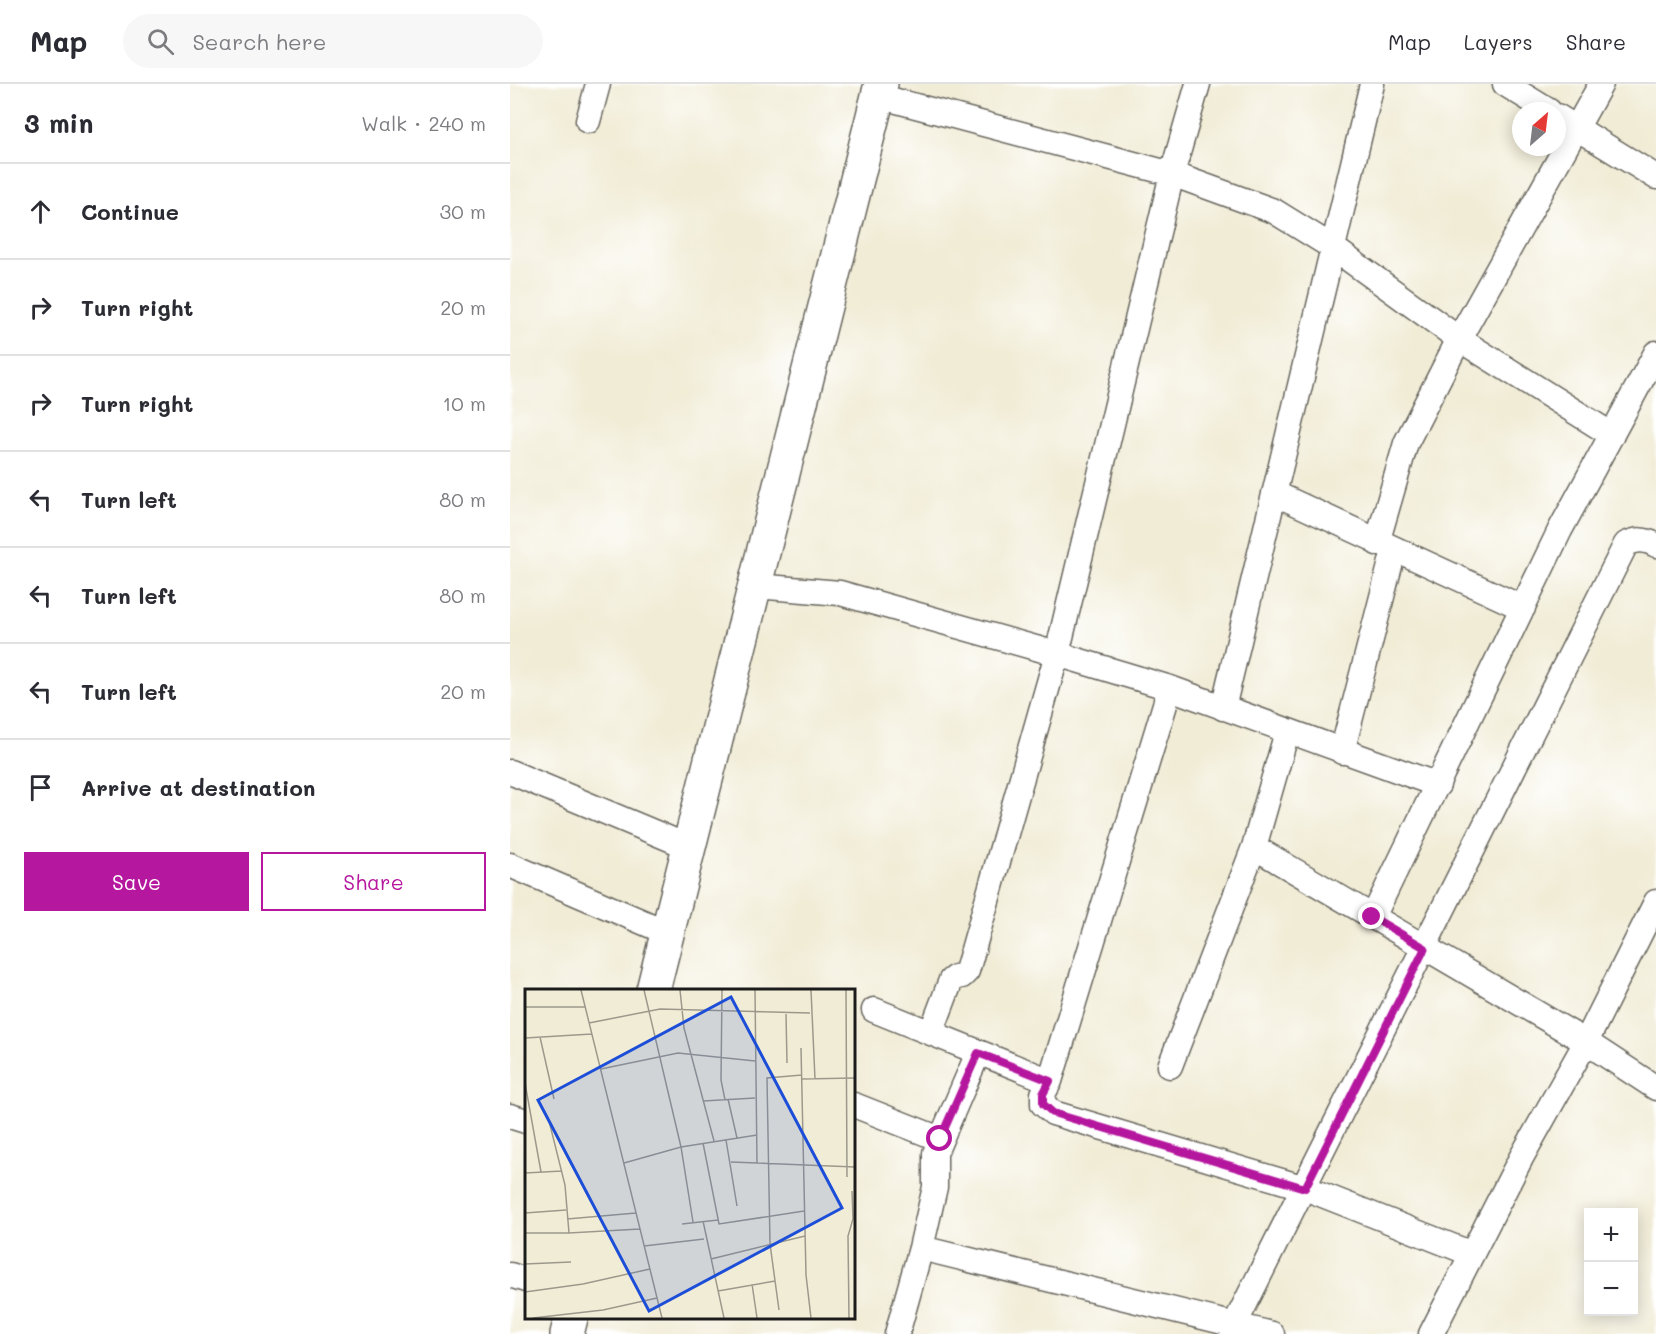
<!DOCTYPE html>
<html lang="en">
<head>
<meta charset="utf-8">
<style>
	:root { --surface:#fff; --page:#f7f7f7; --text:#2b2b33; --muted:#7c7c81; --line:#e1e1e2; --accent:#b5179e }
	body { margin:0; font-family:Mali,sans-serif; background:var(--page); color:var(--text) }
	.controls { position:absolute; right:18px; bottom:18px; display:grid; overflow:hidden; border-radius:0px; box-shadow:0 3px 15px #0003 }
	.controls button { width:54px; height:54px; display:grid; place-items:center; padding:0; border:0; border-bottom:2px solid var(--line); background:var(--surface); color:var(--text); font:30px sans-serif }
	.compass { position:absolute; left:1002px; top:18px; width:54px; height:54px; border-radius:50%; background:var(--surface); box-shadow:0 3px 15px #0003; rotate:28deg }
	.stop { position:absolute; width:18px; height:18px; margin:-14px; border:4px solid #b5179e; border-radius:50%; background:#fff }
	.stop.end { background:#b5179e; border-color:#fff; box-shadow:0 2px 6px #0008 }
	.list { margin:0; padding:0; list-style:none }
	h2 { display:flex; justify-content:space-between; align-items:center; height:78px; margin:0; padding:0 24px; font-size:26px }
	h2 small { font-size:20px; font-weight:400; color:var(--muted) }
	.list li { display:grid; grid-template-columns:39px 1fr auto; gap:18px; align-items:center; box-sizing:border-box; height:96px; padding:0 24px; border-top:2px solid var(--line) }
	.list b { display:block; font-size:22px; white-space:nowrap }
	.list em { font-size:20px; font-style:normal; color:var(--muted) }
	.actions { display:flex; gap:12px; padding:18px 24px }
	.actions a { flex:1; padding:14px 0; border:2px solid var(--accent); border-radius:0px; text-align:center; font-size:21px; color:var(--accent) }
	.actions .main { background:var(--accent); color:#fff }
	.icon { flex:none; width:33px; height:33px; fill:none; stroke:currentColor; stroke-width:2; stroke-linecap:round; stroke-linejoin:round }
	.map { position:relative; flex:none; width:1146px; height:1250px; overflow:hidden }
	header { display:flex; align-items:center; gap:36px; box-sizing:border-box; height:84px; padding:0 30px; background:var(--surface); border-bottom:2px solid var(--line) }
	header strong { font-size:28px }
	nav { display:flex; gap:33px; margin-inline-start:auto; font-size:21px }
	.search { width:420px; height:54px; background:var(--page); display:flex; align-items:center; gap:15px; box-sizing:border-box; padding:0 21px; border-radius:33px; color:var(--muted); font-size:22px }
	main { display:flex }
	aside { flex:1; background:var(--surface) }
	.map>svg:first-child { display:block }
	.lines { fill:none; stroke-linecap:round; stroke-linejoin:round }
	.minor-casing { stroke:#67655d; stroke-width:27 }
	.highway-casing { stroke:#67655d; stroke-width:36 }
	.minor { stroke:#fff; stroke-width:24 }
	.highway { stroke:#fff; stroke-width:33 }
	.route { stroke:#b5179e; stroke-width:8 }
	.inset-road { fill:none; stroke:#9c998c; stroke-width:1.5 }
	.view { fill:#1d4ed8; fill-opacity:0.15; stroke:#1d4ed8; stroke-width:3 }
	.inset-edge { fill:none; stroke:#1c1c1c; stroke-width:3 }
</style>
</head>
<body>
<header>
<strong>Map</strong>
<div class="search"><svg class="icon" aria-label="search" viewBox="0 0 24 24"><circle cx="10" cy="10" r="6"/><path d="M15 15l6 6"/></svg>Search here</div>
<nav><a>Map</a><a>Layers</a><a>Share</a></nav>
</header>
<main>
<aside>
<h2>3 min<small>Walk · 240 m</small></h2>
<ul class="list">
<li><svg class="icon" aria-label="ahead" viewBox="0 0 24 24"><path d="M12 20V5M6 11l6-6 6 6"/></svg><div><b>Continue</b></div><em>30 m</em></li>
<li><svg class="icon" aria-label="right" viewBox="0 0 24 24"><path d="M7 20v-9h11M14 6l5 5-5 5"/></svg><div><b>Turn right</b></div><em>20 m</em></li>
<li><svg class="icon" aria-label="right" viewBox="0 0 24 24"><path d="M7 20v-9h11M14 6l5 5-5 5"/></svg><div><b>Turn right</b></div><em>10 m</em></li>
<li><svg class="icon" aria-label="left" viewBox="0 0 24 24"><path d="M17 20v-9H6M10 6l-5 5 5 5"/></svg><div><b>Turn left</b></div><em>80 m</em></li>
<li><svg class="icon" aria-label="left" viewBox="0 0 24 24"><path d="M17 20v-9H6M10 6l-5 5 5 5"/></svg><div><b>Turn left</b></div><em>80 m</em></li>
<li><svg class="icon" aria-label="left" viewBox="0 0 24 24"><path d="M17 20v-9H6M10 6l-5 5 5 5"/></svg><div><b>Turn left</b></div><em>20 m</em></li>
<li><svg class="icon" aria-label="arrive" viewBox="0 0 24 24"><path d="M6 21V4h12l-3 4 3 4H6"/></svg><div><b>Arrive at destination</b></div></li>
</ul>
<div class="actions"><a class="main">Save</a><a>Share</a></div>
</aside>
<div class="map">
<svg width="1146" height="1250" viewBox="0 0 1146 1250">
	<rect width="100%" height="100%" fill="#fff"/>
	<filter id="ink" filterUnits="userSpaceOnUse"><feTurbulence type="fractalNoise" baseFrequency=".0167" numOctaves="2"/><feDisplacementMap in="SourceGraphic" scale="12" xChannelSelector="R" yChannelSelector="G"/><feConvolveMatrix kernelMatrix="1 2 1 2 8 2 1 2 1" color-interpolation-filters="sRGB"/></filter>
	<filter id="wash" filterUnits="userSpaceOnUse"><feTurbulence type="fractalNoise" baseFrequency=".008" numOctaves="4" result="noise"/><feDisplacementMap in="SourceGraphic" scale="24" xChannelSelector="R" yChannelSelector="G"/><feGaussianBlur stdDeviation="1.35" result="paint"/><feColorMatrix in="noise" values="0 0 0 0 0 0 0 0 0 0 0 0 0 0 0 0 0 1.4 0 .05"/><feComposite in="paint" operator="in"/></filter>
	<g filter="url(#wash)">
		<rect width="100%" height="100%" fill="#f1ecd6"/>
	</g>
	<g filter="url(#ink)">
		<g class="lines">
			<g class="minor-casing">
				<path id="minor" d="M995 0 1039 27
					M368 12 662 90 764 127 822 163 949 255 1102 351
					M1047 32 1146 93
					M78 37 88 0
					M764 409 1013 524
					M867 459 896 359 949 255 1091 0
					M245 502 330 509 547 570 660 604 928 701
					M660 604 540 997 533 1010V1020L543 1029 795 1104 962 1170
					M713 624 862 0
					M832 668 884 466
					M0 688 179 763
					M744 763 1076 958 1146 1004
					M0 781 158 849
					M863 833 1050 446 1146 269
					M364 926 540 997
					M421 949 441 896 445 893 452 892 457 887 547 570 662 90 688 0
					M660 982 744 763 777 648
					M344 1021 430 1055
					M0 1032 16 1037
					M411 1164 762 1250
					M0 1191 16 1196
					M387 1250 411 1164 425 1103V1069L468 969
					M720 1250 1116 460C1127 455 1135 455 1146 461
					M921 1250 1011 1074 1076 958 1146 818"/>
			</g>
			<g class="highway-casing">
				<path id="highway" d="M143 906 371 0
					M57 1250 61 1234"/>
			</g>
			<use href="#minor" class="minor"/>
			<use href="#highway" class="highway"/>
		</g>
	</g>
	<g class="lines" filter="url(#ink)">
		<path class="route" d="M430 1055 468 969 540 997 533 1010V1020L543 1029 795 1104 915 864 862 833"/>
	</g>
	<g transform="translate(15 905)">
		<rect width="330" height="330" fill="#f1ecd6"/>
		<path class="inset-road" d="M56 1 137 329M119 1 156 158 168 233M155 1 159 39 189 152M197 1 196 91 200 111M230 1 232 174M286 1 290 90M321 1 322 188M0 18H60M261 25 262 74M64 34 135 20 285 24M15 48 29 110M0 49 67 45M276 59 281 286 286 329M76 80 153 64 230 72M277 90 330 89M0 94 16 183M203 110 212 149M178 112 230 109M25 136 40 196 44 244 115 240M201 151 212 217M178 154 194 235 279 222M206 173 330 178M99 174 156 158 232 146M0 184 37 182M0 224 41 221M42 230 111 224M178 232 199 329M157 235 193 231M0 244H44M119 257 179 250M186 270 280 247M0 275 46 273M227 295 232 329M193 302 250 292M0 303 58 295 125 280M254 321 245 255 242 89 277 86M8 329 78 321 132 309M324 329 323 247 328 230 327 202"/>
		<path class="view" d="M206 8 317 219 124 322 13 111Z"/>
		<rect width="330" height="330" class="inset-edge"/>
	</g>
</svg>
<div class="controls">
<button>+</button>
<button>−</button>
</div>
<svg class="compass" viewBox="-18 -18 36 36"><path d="M0-13l5 13h-10z" fill="#e53935"/><path d="M0 13l5-13h-10z" fill="#7c7c81"/></svg>
<div class="stop" style="left:430px;top:1055px"></div>
<div class="stop end" style="left:862px;top:833px"></div>
</div>
</main>
</body>
</html>
